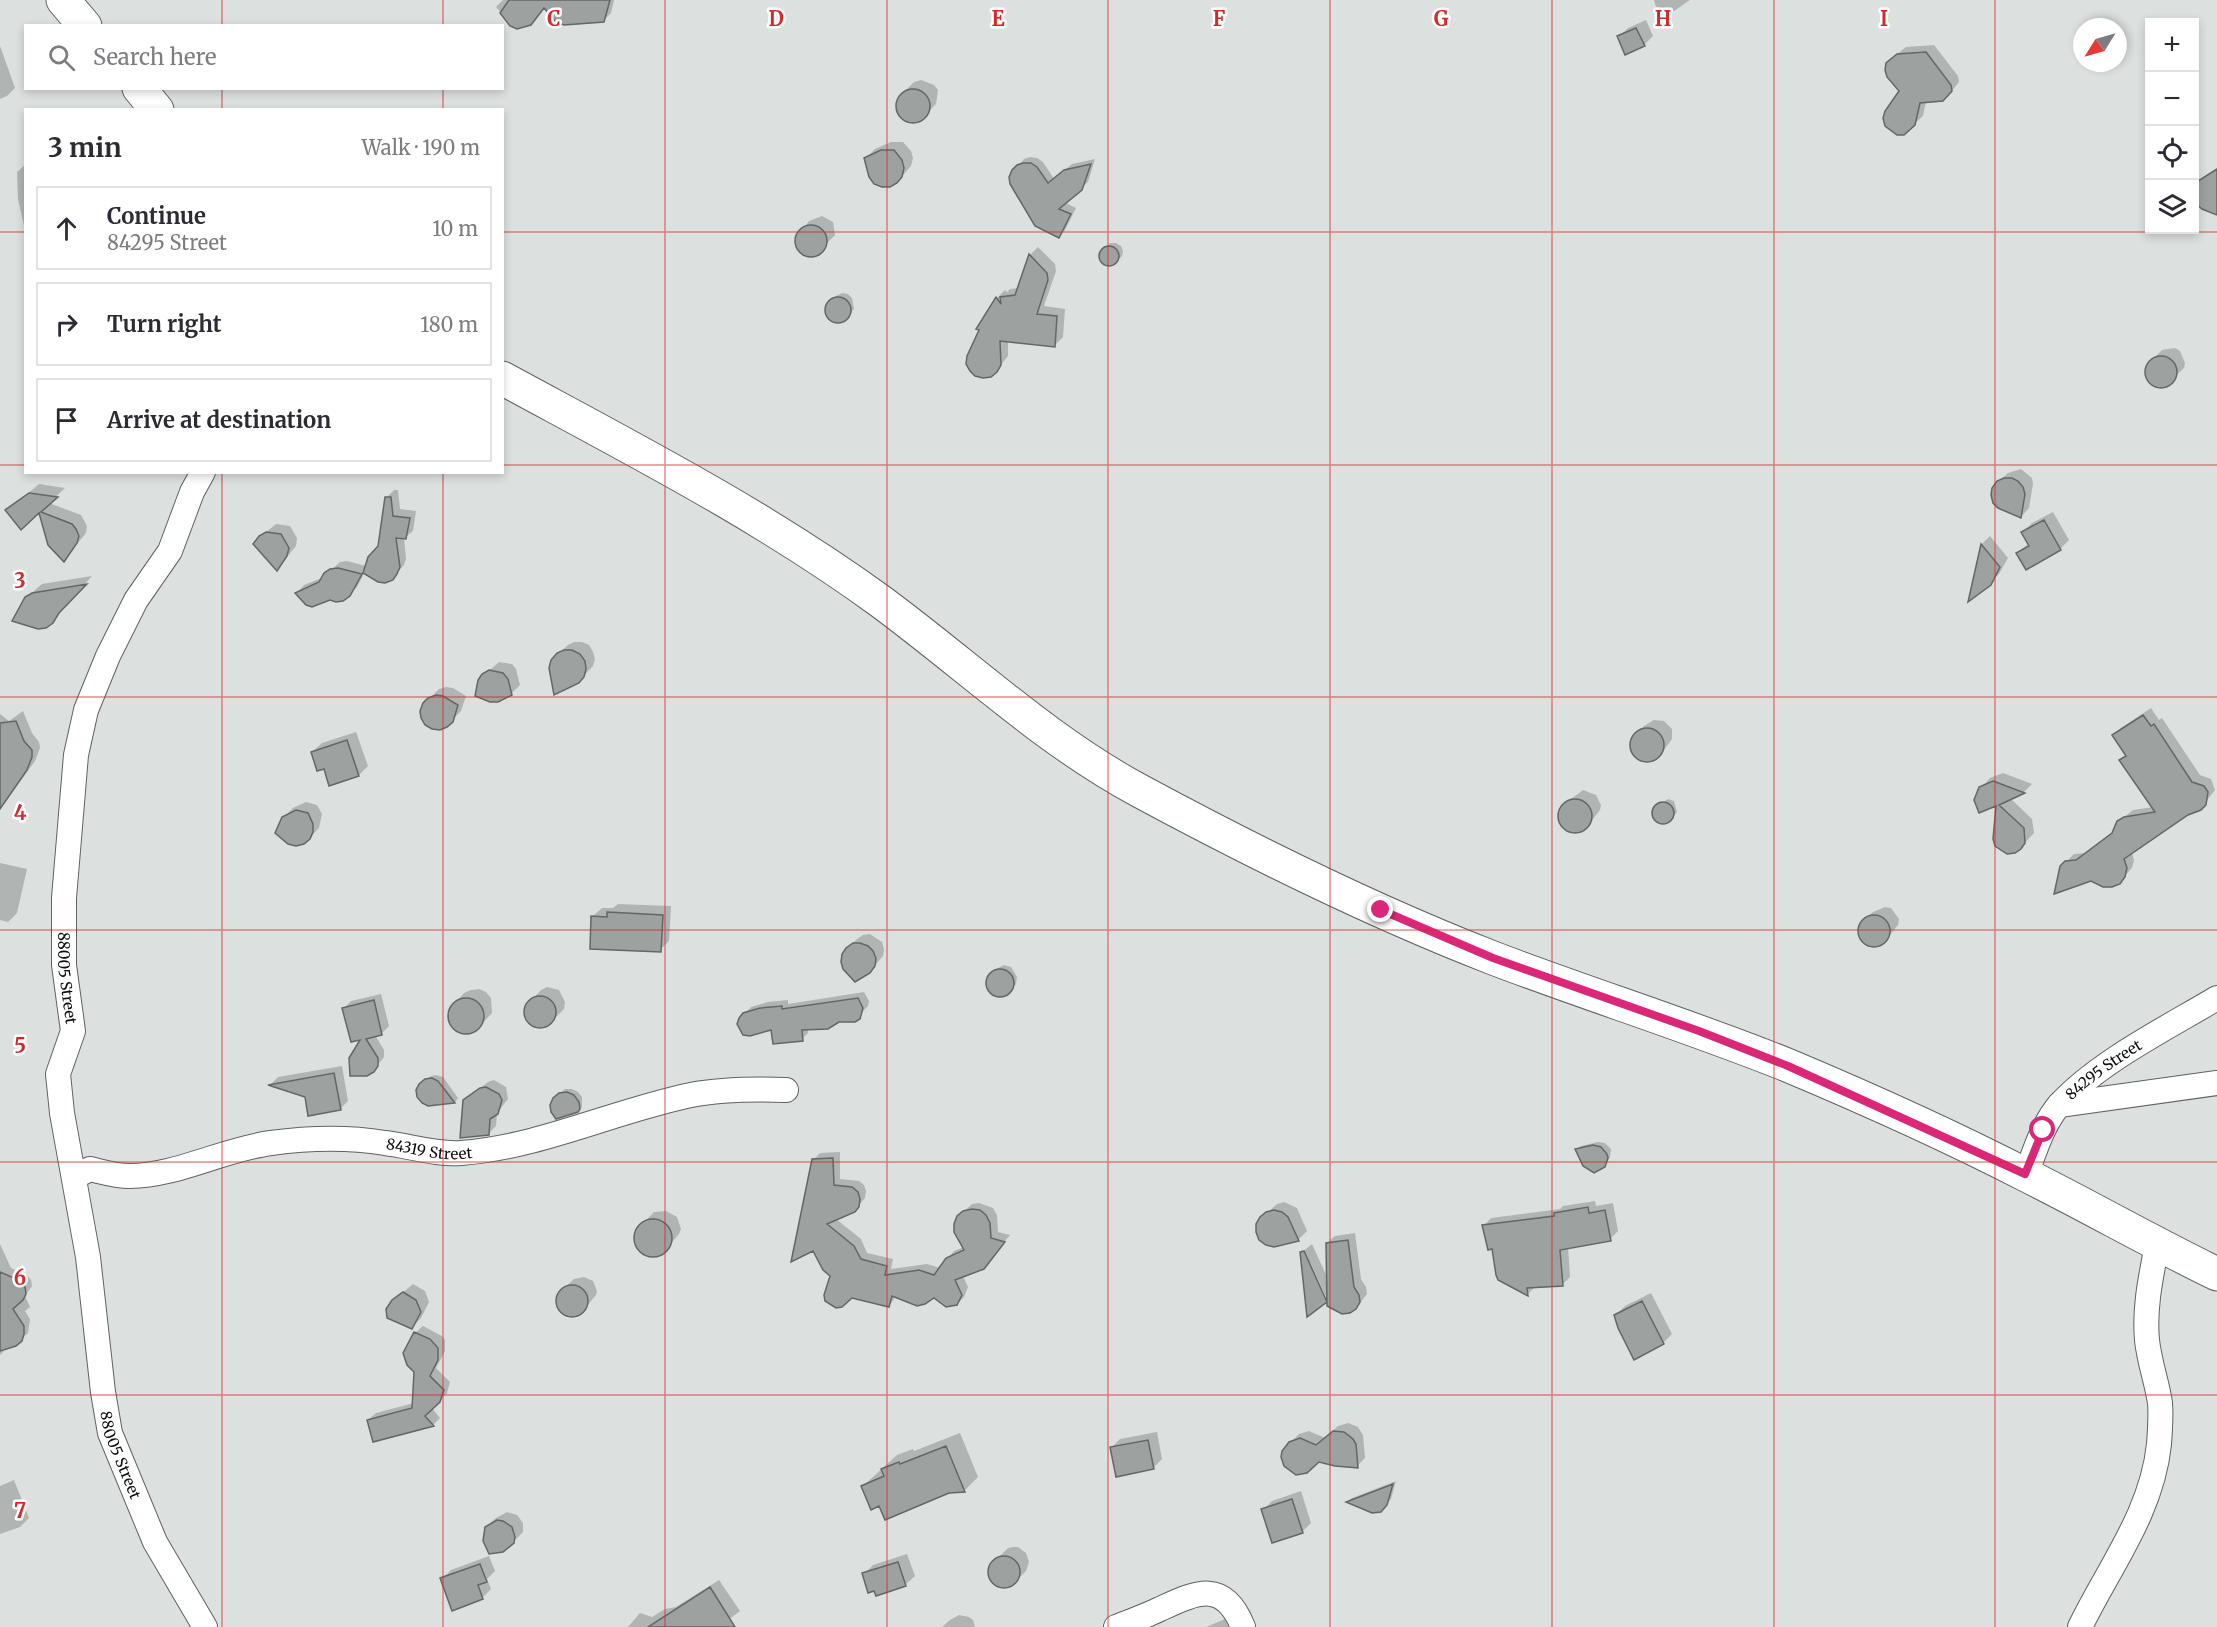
<!DOCTYPE html>
<html lang="en">
<head>
<meta charset="utf-8">
<style>
	:root { --surface:#fff; --page:#f2f2f3; --text:#2b2b33; --muted:#7c7c81; --line:#e1e1e2 }
	body { margin:0; font-family:Merriweather,serif; background:var(--page); color:var(--text) }
	.controls { position:absolute; right:18px; top:18px; display:grid; overflow:hidden; border-radius:0px; box-shadow:0 3px 9px #0003 }
	.controls button { width:54px; height:54px; display:grid; place-items:center; padding:0; border:0; border-bottom:2px solid var(--line); background:var(--surface); color:var(--text); font:30px sans-serif }
	.compass { position:absolute; left:2073px; top:18px; width:54px; height:54px; border-radius:50%; background:var(--surface); box-shadow:0 3px 9px #0003; rotate:233deg }
	.stop { position:absolute; width:18px; height:18px; margin:-14px; border:4px solid #db2777; border-radius:50%; background:#fff }
	.stop.end { background:#db2777; border-color:#fff; box-shadow:0 2px 6px #0008 }
	.list { margin:0; padding:0; list-style:none }
	h2 { display:flex; justify-content:space-between; align-items:center; height:78px; margin:0; padding:0 24px; font-size:26px }
	h2 small { font-size:20px; font-weight:400; color:var(--muted) }
	.list li { display:grid; grid-template-columns:39px 1fr auto; gap:18px; align-items:center; box-sizing:border-box; height:84px; margin:0 12px 12px; padding:0 12px; border:2px solid var(--line); border-radius:0px }
	.list b { display:block; font-size:22px; white-space:nowrap }
	.list p { margin:0; font-size:20px; white-space:nowrap; color:var(--muted) }
	.list em { font-size:20px; font-style:normal; color:var(--muted) }
	.icon { flex:none; width:33px; height:33px; fill:none; stroke:currentColor; stroke-width:2; stroke-linecap:round; stroke-linejoin:round }
	.map { position:relative; flex:none; width:2217px; height:1627px; overflow:hidden }
	.search { position:absolute; background:var(--surface); box-shadow:0 3px 9px #0003; left:24px; top:24px; width:480px; height:66px; display:flex; align-items:center; gap:15px; box-sizing:border-box; padding:0 21px; border-radius:0px; color:var(--muted); font-size:22px }
	.panel { position:absolute; background:var(--surface); box-shadow:0 3px 9px #0003; left:24px; top:108px; width:480px; height:366px; border-radius:0px }
	.map>svg:first-child { display:block }
	.shadow { fill:#0003 }
	.building { fill:#9da19f; stroke:#636765; stroke-width:1.5 }
	.lines { fill:none; stroke-linecap:round; stroke-linejoin:round }
	.street-casing { stroke:#5e6362; stroke-width:26 }
	.secondary-casing { stroke:#5e6362; stroke-width:35 }
	.street { stroke:#fff; stroke-width:24 }
	.secondary { stroke:#fff; stroke-width:33 }
	.route { stroke:#db2777; stroke-width:8 }
	.grid { fill:none; stroke:#d62828; stroke-width:1.5; stroke-opacity:0.55 }
	.labels { text-anchor:middle; dominant-baseline:central; stroke-width:5; stroke-linejoin:round; paint-order:stroke }
	.street-label { font-size:15px; fill:#0b0c0c; stroke:#fff }
	.grid-label { font-size:20px; text-anchor:middle; font-weight:bold; fill:#d62828; stroke:#fff; stroke-width:5; stroke-linejoin:round; paint-order:stroke }
</style>
</head>
<body>
<div class="map">
<svg width="2217" height="1627" viewBox="0 0 2217 1627">
	<rect width="100%" height="100%" fill="#dce1e0"/>
	<path class="shadow" d="M503 0H614L611 13 603 21 545 7 538 16 511 24 496 7Z
		M1654 0H1690L1674 11 1656 7Z
		M1646 20 1653 36 1644 45 1619 37 1628 28Z
		M1934 45 1958 76 1959 82 1951 92 1926 101 1923 116 1914 124 1901 91 1896 55 1906 47Z
		M0 46 15 88 7 96 0 99Z
		M921 80 934 85 938 90 936 104 921 119 915 122 904 121 898 111 899 97 914 82Z
		M891 142H903L911 151 913 158 911 166 897 182 866 158 875 149Z
		M1030 157 1037 158 1043 162 1054 179 1072 164 1095 159 1088 182 1064 202 1076 208 1065 230 1059 236 1018 166 1024 159Z
		M26 164V229L25 230 18 199 17 172Z
		M822 216 833 222 835 235 817 254 810 256 804 254 797 243V237L809 221Z
		M1110 243H1116L1121 246 1123 251 1122 256 1117 261 1112 265H1107L1102 262 1100 257 1101 252Z
		M1038 247 1055 264 1056 271 1044 306 1065 309 1063 337 1055 345 1008 341V356L996 371 981 330 978 329 997 298 1005 290 1007 292 1010 289 1019 288 1030 255Z
		M842 293 848 294 852 298 854 309 845 319 840 321 834 320 827 311 828 305 836 296Z
		M2175 348 2180 351 2185 363 2184 368 2164 386 2152 382 2147 371 2153 359 2162 350Z
		M2021 469 2032 478 2033 484 2029 508 2021 517 1998 482 2008 473Z
		M39 484 65 488 49 503 81 515 87 526 86 533 64 560 40 511H7Z
		M394 490H398L400 509 416 511 413 531 404 538 406 559 404 565 392 578 365 572 357 587 349 595 297 593 304 585 324 577 340 562 347 561 366 566 379 547 386 498Z
		M2053 512 2069 540 2060 549 2027 568 2018 553 2029 543 2023 532 2032 523Z
		M276 524 290 526 297 538 296 546 277 569 260 537Z
		M1990 536 2008 558 1999 574 1971 598 1982 544Z
		M92 576 52 622 26 598 42 584Z
		M574 642H582L589 645 593 652 595 659 593 666 578 682 558 654 568 645Z
		M499 662 512 664 516 669 520 685 511 694 484 675Z
		M446 687 453 688 466 696 461 711 446 726 424 704 439 689Z
		M2151 708 2159 720 2162 718 2200 775 2211 779 2215 790 2200 809 2187 813 2132 853 2134 860 2132 868 2119 882 2061 867 2074 854 2085 853 2115 831 2118 822 2133 810 2153 807 2121 760 2127 754 2114 735 2121 728Z
		M23 711 32 733 39 742 40 748 35 761 0 810V714L9 721Z
		M1654 720 1664 721 1672 729V739L1658 758 1644 761 1639 759 1631 749 1632 740 1644 726Z
		M356 732 368 766 359 775 325 767 312 752 322 743Z
		M2003 773 2032 784 2024 792 2010 798 2032 819 2034 833 2020 848 1998 804 1981 788 1990 778Z
		M1583 790 1596 795 1601 805 1600 810 1586 828 1571 832 1563 826 1559 817 1562 806Z
		M1668 799 1674 801 1677 812 1670 820 1661 823 1656 820 1653 814 1655 808Z
		M306 802 317 805 322 814 319 828 309 838 283 818 293 808Z
		M0 863 27 869 17 913 8 922 0 920Z
		M618 904 671 906 669 941 660 950 592 917 602 908H613Z
		M1885 907 1891 908 1899 919 1898 925 1885 941 1873 946 1867 944 1860 934 1863 921 1873 912Z
		M870 934 882 942 884 949 883 956 870 971 847 949 857 939 863 935Z
		M1004 965 1011 967 1017 977 1016 984 1011 989 1000 996 989 990 987 984 988 977 993 972 998 968Z
		M547 987 559 990 565 1002 564 1009 549 1024 543 1027H536L530 1024 525 1012 527 1005 541 990Z
		M479 989 486 992 491 998 492 1013 477 1029 470 1032 456 1030 451 1024 449 1017 450 1009 464 993 471 990Z
		M864 992 869 1001 868 1006 854 1020H839L808 1028V1033L802 1039 740 1019 751 1007 768 1002 788 1000V1004Z
		M381 994 389 1026 382 1033 375 1035 384 1050V1057L373 1071 363 1038 344 1008 351 1001Z
		M342 1066 348 1101 340 1109 271 1084 278 1077Z
		M436 1075 443 1077 458 1098 455 1102 429 1104 425 1080 431 1076Z
		M494 1080 506 1087 508 1099 497 1113 496 1126 488 1134 465 1100 488 1082Z
		M565 1089H572L578 1092 582 1097V1107L578 1111 559 1094Z
		M1598 1142 1605 1143 1611 1149 1610 1157 1606 1163 1577 1149 1581 1146Z
		M840 1152V1179L859 1181 864 1185 866 1191 865 1198 854 1211 836 1219 861 1239 867 1253 893 1259 891 1269 927 1264 940 1268 954 1251 964 1247 958 1217 972 1204 979 1203 993 1208 997 1215 998 1232 1010 1235 983 1268 963 1276 968 1287 964 1297 957 1304 934 1296H896L889 1306 832 1276 813 1160 820 1153Z
		M1595 1201 1596 1206 1613 1203 1618 1231 1610 1239 1568 1247 1570 1277 1562 1285 1535 1287 1527 1295 1494 1247 1484 1226 1491 1218 1560 1209 1563 1206Z
		M1284 1202 1297 1208 1307 1231 1298 1240 1261 1218 1277 1204Z
		M666 1211 677 1217 681 1229 679 1234 663 1253 658 1255H647L638 1249 635 1237 636 1231 654 1212Z
		M1355 1233 1361 1279 1366 1287 1367 1294 1356 1308 1327 1299 1310 1262V1269L1301 1253 1312 1244 1328 1279 1327 1243 1335 1236Z
		M0 1244 11 1268 27 1275 31 1280 32 1286 25 1296 30 1307 25 1311 30 1319 28 1333 15 1345 0 1350 4 1351 0 1355Z
		M584 1277 593 1281 597 1291 596 1295 581 1313 573 1316 564 1314 557 1301 560 1292 574 1279Z
		M413 1284 425 1291 429 1302 421 1318 412 1327 393 1301Z
		M1651 1293 1672 1334 1663 1343 1616 1315 1625 1306Z
		M423 1326 442 1336 445 1340V1351L436 1368 450 1382 447 1393 432 1408 440 1418 433 1425 374 1441 368 1420 376 1413 414 1403 415 1333Z
		M1348 1423 1358 1427 1363 1435 1365 1458 1357 1466 1290 1443 1299 1434 1309 1431 1325 1438 1338 1426Z
		M1157 1432 1162 1459 1153 1468 1111 1448 1120 1439Z
		M960 1433 978 1477 964 1491 880 1504 863 1486 897 1455 913 1449 914 1451Z
		M14 1480 29 1518 20 1527 0 1534V1486Z
		M1396 1481 1391 1499 1380 1510 1348 1501 1352 1498Z
		M1301 1491 1311 1523 1302 1532 1263 1510 1272 1501Z
		M507 1512 517 1515 523 1523V1532L513 1542 486 1527 496 1518Z
		M1013 1547H1018L1026 1553 1029 1562 1026 1571 1016 1581 1004 1587 995 1583 990 1576 991 1565 1008 1548Z
		M907 1554 915 1576 905 1585 875 1589 864 1574 873 1565Z
		M489 1556 495 1571 487 1579 491 1589 482 1598 442 1579 451 1570Z
		M719 1580 740 1611 719 1627H628L640 1613 652 1617 665 1609 676 1607Z
		M959 1615 969 1617 973 1620 975 1627H942L950 1620Z
		M1230 1617 1234 1627H1206Z"/>
	<path class="building" d="M509 0H610L604 22 564 25 556 22 544 8 531 25 517 29 510 26 500 13Z
		M1636 28 1645 46 1625 55 1617 36Z
		M1926 52 1951 85 1952 91 1943 101 1920 103 1915 125 1904 135H1897L1885 126 1883 118 1885 111 1899 91 1887 77 1885 70 1886 63 1897 54Z
		M896 106a17 17 0 1 1 34 0a17 17 0 1 1-34 0Z
		M881 150H894L902 160 904 168 902 177 897 183 890 187H882L874 184 869 177 864 158Z
		M1023 163H1031L1037 167 1048 183 1064 170 1091 164 1082 190 1059 209 1071 214 1059 238 1035 226 1010 184 1009 177 1012 170 1017 165Z
		M2217 169V215L2202 209 2194 202V187L2198 181Z
		M795 241a16 16 0 1 1 32 0a16 16 0 1 1-32 0Z
		M1099 256a10 10 0 1 1 20 0a10 10 0 1 1-20 0Z
		M1029 254 1047 273 1048 280 1037 314 1057 316 1055 347 1000 341 1001 365 997 372 991 377 983 378 975 376 970 371 966 364 967 356 979 330 976 329 996 297 1001 304 1000 297 1015 295Z
		M825 310a13 13 0 1 1 26 0a13 13 0 1 1-26 0Z
		M2145 372a16 16 0 1 1 32 0a16 16 0 1 1-32 0Z
		M2004 478H2012L2018 481 2023 487 2025 494 2021 518 1998 508 1993 503 1991 495 1992 488 1997 481Z
		M29 493 58 497 41 512 72 524 76 529 79 536 77 543 64 562 48 545 39 513 21 530 5 510Z
		M385 497H391L393 516 410 518 406 539 396 538 400 567 397 574 393 580 385 583 378 582 363 573 368 557 378 546Z
		M2044 520 2061 550 2026 570 2016 553 2029 546 2021 532Z
		M266 532 281 534 289 548 287 556 277 571 253 544 259 536Z
		M1981 544 2000 567 1991 585 1968 602Z
		M338 568 362 574 350 596 343 601 336 602 330 600 312 607 306 605 295 593 319 582 324 573 330 569Z
		M87 584 59 613 53 623 46 628 38 629 12 621 25 597 32 593Z
		M564 650H572L580 654 585 661 586 669 584 677 579 683 554 695 549 668 551 660 557 653Z
		M489 670 503 673 508 679 512 695 498 702H490L475 696 478 680 482 674Z
		M436 695 443 696 458 705 453 722 447 727 440 730 432 729 425 725 421 718 420 711 423 703 428 698Z
		M2143 715 2151 726 2154 724 2192 782 2204 786 2208 792 2206 805 2201 810 2188 815 2124 859 2127 868 2125 877 2120 884 2112 887H2103L2091 881 2054 894 2060 866 2065 861 2076 860 2112 833 2117 821 2124 817 2155 812 2119 760 2126 756 2112 735Z
		M16 721 24 741 32 750V757L27 770 0 809V723Z
		M1630 745a17 17 0 1 1 34 0a17 17 0 1 1-34 0Z
		M347 740 359 776 329 786 324 769 317 771 311 752Z
		M1993 781 2025 793 1999 805 2024 828 2025 843 2021 849 2015 853 2007 854 1995 846 1993 839 1996 806 1979 813 1974 800 1979 787Z
		M1558 816a17 17 0 1 1 34 0a17 17 0 1 1-34 0Z
		M1652 813a11 11 0 1 1 22 0a11 11 0 1 1-22 0Z
		M296 810 308 813 313 824V832L310 839 304 844 296 846 288 844 275 833 282 817Z
		M607 912 663 915 661 952 590 949 591 916 607 917Z
		M1858 931a16 16 0 1 1 32 0a16 16 0 1 1-32 0Z
		M853 943H860L868 946 873 951 876 958 875 966 870 973 855 982 843 969 841 962 842 954 846 948Z
		M986 983a14 14 0 1 1 28 0a14 14 0 1 1-28 0Z
		M524 1012a16 16 0 1 1 32 0a16 16 0 1 1-32 0Z
		M448 1016a18 18 0 1 1 36 0a18 18 0 1 1-36 0Z
		M858 998 863 1008 860 1019 855 1022H839L828 1029 802 1030 803 1041 773 1044 771 1030 750 1036 743 1035 737 1024 739 1018 743 1013 760 1008 782 1006V1009Z
		M374 1000 382 1035 366 1039 378 1058V1066L374 1072 367 1076H350L349 1058 360 1040 351 1042 342 1008Z
		M334 1073 341 1110 308 1116 305 1097 268 1085Z
		M432 1078 438 1081 455 1103 428 1106 422 1103 417 1097 416 1090 419 1084 425 1079Z
		M486 1087 499 1094 502 1100 498 1114 490 1119 489 1135 460 1138 463 1100 480 1088Z
		M567 1092 574 1095 579 1102 580 1109 578 1112 556 1119 551 1112 550 1105 553 1098 559 1093Z
		M1593 1145 1601 1147 1607 1154 1608 1158 1605 1167 1594 1173 1583 1166 1575 1149Z
		M833 1158 834 1185 852 1187 858 1192 860 1199 859 1207 855 1212 827 1224 854 1246 861 1259 887 1266 885 1275 919 1270 934 1275 946 1258 964 1250 954 1232V1224L957 1216 963 1211 972 1209 980 1210 986 1215 990 1223 991 1238 1005 1242 984 1269 955 1280 962 1295 957 1305 946 1307 934 1298 925 1304 917 1306 892 1296 889 1307 852 1298 842 1307 836 1308 825 1301 824 1295 830 1276 823 1270 813 1251 791 1262 812 1159Z
		M1588 1207 1589 1213 1605 1210 1611 1241 1560 1250 1563 1286 1527 1288 1528 1296 1498 1280 1496 1275 1492 1249 1488 1250 1482 1225 1554 1216V1213Z
		M1274 1210 1282 1212 1288 1217 1299 1241 1274 1247 1266 1245 1259 1240 1256 1232V1224L1260 1217 1266 1212Z
		M634 1238a19 19 0 1 1 38 0a19 19 0 1 1-38 0Z
		M1348 1240 1354 1287 1359 1295 1360 1302 1356 1309 1350 1313 1342 1314 1327 1306 1326 1243Z
		M1304 1251 1327 1302 1307 1317 1300 1252Z
		M0 1272 21 1281 25 1287 26 1294 23 1300 13 1309 24 1326V1334L22 1341 16 1346 0 1351Z
		M556 1301a16 16 0 1 1 32 0a16 16 0 1 1-32 0Z
		M403 1292 416 1300 421 1312 412 1329 387 1318 386 1309 392 1300Z
		M1642 1301 1664 1344 1634 1360 1618 1328 1614 1315Z
		M414 1332 430 1339 438 1348V1360L430 1376 444 1390 440 1402 425 1416 434 1426 373 1442 367 1420 412 1408 414 1372 407 1365 403 1353Z
		M1333 1431 1344 1432 1353 1439 1356 1444 1358 1468 1335 1466 1319 1462 1307 1473 1296 1475 1284 1466 1281 1457 1282 1451 1289 1442 1300 1438 1316 1445Z
		M1148 1440 1154 1469 1116 1477 1110 1447Z
		M946 1446 965 1492 949 1493 885 1520 879 1506 871 1510 861 1486 884 1476 881 1469 899 1462 900 1464Z
		M1393 1484 1387 1505 1381 1512 1372 1513 1346 1502Z
		M1292 1499 1303 1533 1272 1543 1261 1509Z
		M497 1520 503 1521 512 1527 515 1537 514 1543 503 1552 489 1554 483 1541 485 1527Z
		M988 1572a16 16 0 1 1 32 0a16 16 0 1 1-32 0Z
		M898 1562 906 1586 876 1596 874 1591 868 1593 862 1573Z
		M480 1564 487 1582 478 1585 483 1599 452 1611 440 1578Z
		M710 1587 735 1627H648Z"/>
	<g class="lines">
		<g class="street-casing">
			<g id="street">
				<path id="s1" d="M203 472 192 492 170 551 136 600 108 656 86 710 76 755 64 898V965L73 1031 58 1074 62 1113 88 1257 103 1392 110 1433 155 1542 205 1627"/>
				<path d="M2059 1105 2217 1083"/>
				<path id="s2" d="M2026 1174C2035 1151 2043 1123 2060 1104 2100 1061 2167 1028 2217 998"/>
				<path id="s3" d="M74 1177 90 1169C103 1172 116 1176 130 1176 176 1176 224 1149 271 1143 308 1138 348 1137 385 1143 410 1146 436 1155 461 1153 540 1147 614 1111 691 1095 723 1089 754 1089 786 1090"/>
				<path d="M1116 1627C1131 1621 1146 1616 1160 1609 1197 1592 1224 1579 1243 1627"/>
				<path d="M2080 1627C2109 1567 2152 1513 2159 1444 2160 1431 2161 1415 2160 1403 2157 1382 2149 1361 2147 1340 2144 1308 2151 1276 2157 1245"/>
			</g>
		</g>
		<g class="secondary-casing">
			<path id="secondary" d="M63 0 85 26
				M139 88 157 110
				M502 378C631 448 762 515 880 601 967 665 1045 740 1140 791 1255 853 1372 911 1493 958 1590 995 1690 1026 1787 1065 1868 1099 1948 1135 2026 1175 2090 1207 2153 1243 2217 1274"/>
		</g>
		<use href="#street" class="street"/>
		<use href="#secondary" class="secondary"/>
	</g>
	<g class="lines">
		<path class="route" d="M1381 910 1493 958 1699 1031 1788 1066 2025 1174 2043 1130"/>
	</g>
	<path class="grid" d="M222 0V26M443 0V26M665 0V1627M887 0V1627M1108 0V1627M1330 0V1627M1552 0V1627M1774 0V1627M1995 0V1627M222 88V110M443 88V110M0 232H26M502 232H2217M0 465H26M502 465H2217M222 472V1627M443 472V1627M0 697H2217M0 930H2217M0 1162H2217M0 1395H2217"/>
	<g class="labels">
		<g class="street-label">
			<text stroke="none"><textPath href="#s1" startOffset="536">88005 Street</textPath></text>
			<text stroke="none"><textPath href="#s2" startOffset="134">84295 Street</textPath></text>
			<text stroke="none"><textPath href="#s3" startOffset="363">84319 Street</textPath></text>
			<text stroke="none"><textPath href="#s1" startOffset="1022">88005 Street</textPath></text>
		</g>
	</g>
	<g class="grid-label">
		<text x="554" y="26">C</text>
		<text x="776" y="26">D</text>
		<text x="998" y="26">E</text>
		<text x="1219" y="26">F</text>
		<text x="1441" y="26">G</text>
		<text x="1663" y="26">H</text>
		<text x="1884" y="26">I</text>
		<text x="20" y="588">3</text>
		<text x="20" y="820">4</text>
		<text x="20" y="1053">5</text>
		<text x="20" y="1285">6</text>
		<text x="20" y="1518">7</text>
	</g>
</svg>
<div class="controls">
<button>+</button>
<button>−</button>
<button><svg class="icon" aria-label="locate" viewBox="0 0 24 24"><circle cx="12" cy="12" r="6"/><path d="M12 2v4M12 18v4M2 12h4M18 12h4"/></svg></button>
<button><svg class="icon" aria-label="layers" viewBox="0 0 24 24"><path d="M12 4l9 5-9 5-9-5zM3 14l9 5 9-5"/></svg></button>
</div>
<svg class="compass" viewBox="-18 -18 36 36"><path d="M0-13l5 13h-10z" fill="#e53935"/><path d="M0 13l5-13h-10z" fill="#7c7c81"/></svg>
<div class="stop" style="left:2043px;top:1130px"></div>
<div class="stop end" style="left:1381px;top:910px"></div>
<div class="search"><svg class="icon" aria-label="search" viewBox="0 0 24 24"><circle cx="10" cy="10" r="6"/><path d="M15 15l6 6"/></svg>Search here</div>
<section class="panel">
<h2>3 min<small>Walk · 190 m</small></h2>
<ul class="list">
<li><svg class="icon" aria-label="ahead" viewBox="0 0 24 24"><path d="M12 20V5M6 11l6-6 6 6"/></svg><div><b>Continue</b><p>84295 Street</p></div><em>10 m</em></li>
<li><svg class="icon" aria-label="right" viewBox="0 0 24 24"><path d="M7 20v-9h11M14 6l5 5-5 5"/></svg><div><b>Turn right</b></div><em>180 m</em></li>
<li><svg class="icon" aria-label="arrive" viewBox="0 0 24 24"><path d="M6 21V4h12l-3 4 3 4H6"/></svg><div><b>Arrive at destination</b></div></li>
</ul>
</section>
</div>
</body>
</html>
